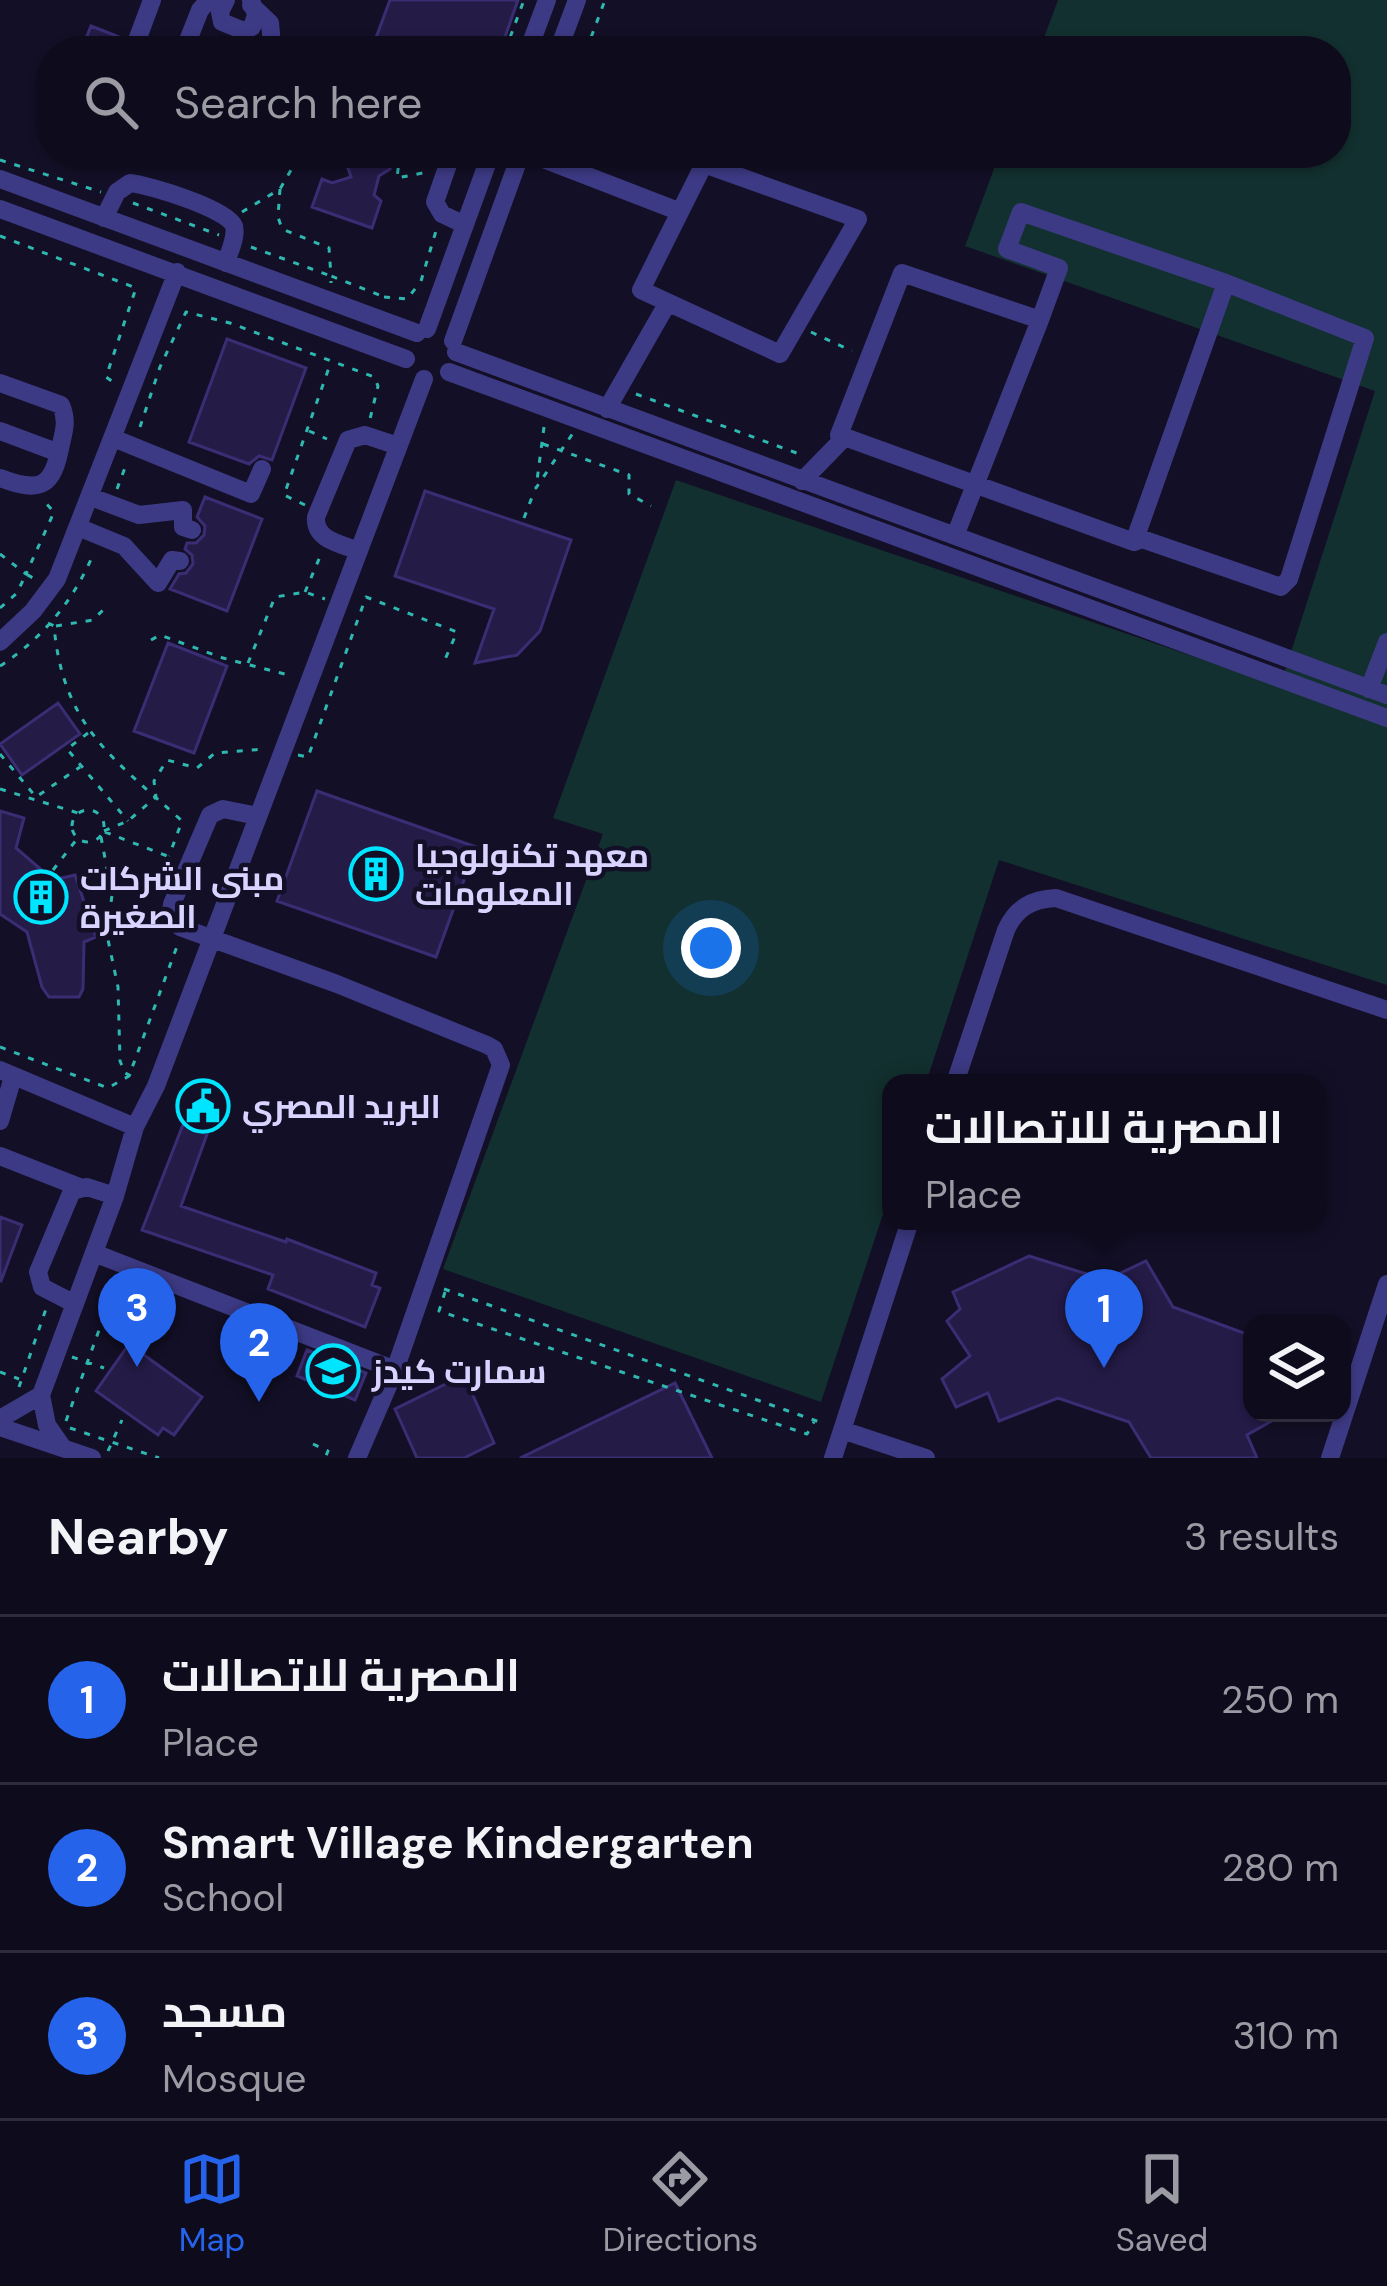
<!DOCTYPE html>
<html lang="en">
<head>
<meta charset="utf-8">
<style>
	:root { --surface:#0e0b1c; --page:#171425; --text:#f1f3f6; --muted:#9b9ba3; --line:#2e2b3b; --accent:#2563eb }
	body { margin:0; font-family:"DM Sans",Cairo,sans-serif; background:var(--page); color:var(--text) }
	.controls { position:absolute; right:36px; bottom:36px; display:grid; overflow:hidden; border-radius:24px; box-shadow:0 3px 9px #0004 }
	.controls button { width:108px; height:108px; display:grid; place-items:center; padding:0; border:0; border-bottom:3px solid var(--line); background:var(--surface); color:var(--text); font:60px sans-serif }
	.you { position:absolute; left:711px; top:948px; width:42px; height:42px; margin:-30px; border:9px solid #fff; border-radius:50%; background:#1a73e8; box-shadow:0 0 0 18px #1a73e833 }
	.badge { display:grid; place-items:center; width:78px; height:78px; border-radius:50%; background:var(--accent); color:#fff; font-size:39px; font-weight:700 }
	.pin { position:absolute; translate:-50% -99px; filter:drop-shadow(0 3px 6px #0008) }
	.pin::after { content:''; position:absolute; top:63px; width:42px; height:36px; background:inherit; clip-path:polygon(0 0,100% 0,50% 100%) }
	.popup { position:absolute; left:882px; top:1074px; width:444px; height:156px; box-sizing:border-box; display:grid; place-content:center; border-radius:24px; background:var(--surface); filter:drop-shadow(0 3px 9px #0005); font-size:39px; white-space:nowrap; color:var(--muted) }
	.popup b { font-size:45px; color:var(--text) }
	.popup::after { content:''; position:absolute; left:50%; top:100%; margin-left:-24px; border:24px solid transparent; border-top-color:var(--surface) }
	.list { margin:0; padding:0; list-style:none }
	h2 { display:flex; justify-content:space-between; align-items:center; height:156px; margin:0; padding:0 48px; font-size:51px }
	h2 small { font-size:39px; font-weight:400; color:var(--muted) }
	.list li { display:grid; grid-template-columns:78px 1fr auto; gap:36px; align-items:center; box-sizing:border-box; height:168px; padding:0 48px; border-top:3px solid var(--line) }
	.list b { display:block; font-size:45px; white-space:nowrap }
	.list p { margin:0; font-size:39px; white-space:nowrap; color:var(--muted) }
	.list em { font-size:39px; font-style:normal; color:var(--muted) }
	.icon { flex:none; width:66px; height:66px; fill:none; stroke:currentColor; stroke-width:2; stroke-linecap:round; stroke-linejoin:round }
	.map { position:relative; flex:none; width:1387px; height:1458px; overflow:hidden }
	.search { position:absolute; background:var(--surface); box-shadow:0 3px 9px #0004; left:36px; right:36px; top:36px; height:132px; display:flex; align-items:center; gap:30px; box-sizing:border-box; padding:0 42px; border-radius:48px; color:var(--muted); font-size:45px }
	.sheet { height:660px; background:var(--surface) }
	nav { display:flex; justify-content:space-around; align-items:center; box-sizing:border-box; height:168px; border-top:3px solid var(--line); background:var(--surface); font-size:33px; color:var(--muted) }
	nav a { display:grid; justify-items:center; gap:6px }
	nav .on { color:var(--accent) }
	.map>svg:first-child { display:block }
	.green { fill:#12302f }
	.building { fill:#241b47; stroke:#3b2d73; stroke-width:3 }
	.lines { fill:none; stroke-linecap:round; stroke-linejoin:round }
	.path { stroke:#2fb8b0; stroke-width:3; stroke-dasharray:6 9; stroke-linecap:butt }
	.minor { stroke:#3d3a85; stroke-width:18 }
	.labels { text-anchor:middle; dominant-baseline:central; stroke-width:9; stroke-linejoin:round; paint-order:stroke }
	.poi-label { font-size:33px; font-weight:bold; fill:#d9d4ff; stroke:#130f26; text-anchor:start }
</style>
</head>
<body>
<div class="map">
<svg width="1387" height="1458" viewBox="0 0 1387 1458">
	<rect width="100%" height="100%" fill="#130f26"/>
	<path class="green" d="M1058 0H1387V985L999 860 926 1083H891V1190L821 1402 443 1269 603 834 553 818 676 480 1280 686 1375 391 965 246 1000 153H1336V51H1039Z"/>
	<path class="building" d="M390 0H518L500 51H371Z
		M91 26 122 38 117 51H81Z
		M343 153H395L390 169 379 176 374 195 381 201 372 228 312 207 322 179 332 183 351 177Z
		M227 339 306 368 272 460 259 456 249 464 189 442Z
		M425 491 571 540 540 631 517 655 475 663 494 609 395 576Z
		M205 497 262 519 227 611 170 589 179 574 186 573 193 564 192 555 185 549 187 543H196L204 535 205 526 197 517Z
		M168 643 227 666 194 753 134 731Z
		M58 703 80 734 22 775 0 744Z
		M317 791 476 847 436 957 277 901Z
		M0 811 24 818 16 848 53 880 75 875 96 937 84 942 83 989 79 997H49L42 987 27 932 0 914Z
		M200 1081 223 1090 181 1206 286 1242 287 1239 376 1273 372 1285 380 1288 365 1327 268 1289 273 1275 142 1230Z
		M0 1217 22 1225 1 1281H0Z
		M1029 1256 1106 1280 1146 1261 1173 1307 1252 1336V1413H1286L1247 1435 1257 1458H1151L1129 1422 1058 1398 999 1421 988 1393 956 1407 942 1379 970 1356 947 1321 960 1309 953 1292Z
		M129 1344 202 1397 174 1435 163 1428 158 1435 96 1391Z
		M307 1350 366 1373 355 1400 297 1376Z
		M464 1375 494 1443 464 1458H417L395 1409Z
		M675 1383 712 1458H520Z"/>
	<g class="lines">
		<path class="path" d="M327 51H333
			M505 51 524 0
			M586 51 605 0
			M400 153 397 178 428 172
			M609 153 625 159 622 169
			M625 159 651 164 672 153
			M0 160 101 192
			M280 189 278 217 282 229 329 248 331 276 382 296 380 300
			M133 203 219 235
			M242 212 280 189 301 153
			M0 236 136 288 106 377 113 382
			M251 247 331 276V283
			M421 281 436 231
			M384 297 407 299 419 284
			M811 332 852 351
			M636 394 802 455
			M140 427 160 367 186 312 230 323 374 377 378 386 370 419
			M544 427 536 488 573 433
			M309 431 327 439
			M543 444 629 475V494L651 506
			M117 489 126 465
			M305 505 284 495 331 362
			M524 518 534 492
			M0 554 26 574 54 512 43 500
			M305 592 322 552
			M0 608 17 593 26 574 33 578
			M48 623 54 626C63 727 113 758 182 821L169 856
			M56 626 93 620 104 609
			M151 640 160 635 223 658 292 676
			M248 663 275 597 305 592 325 599
			M0 666C43 638 73 601 93 555
			M88 733 67 749 128 821
			M0 754 36 797 80 767
			M298 755 308 757 366 597 457 632 443 664
			M0 789 78 813
			M72 826a16 16 0 1 1 32 0a16 16 0 1 1-32 0Z
			M104 831 128 821 156 797 154 781 167 760 197 768 215 753 265 749
			M105 832 175 859
			M101 837 112 895 107 935 118 987 120 1061 125 1073 137 1079
			M53 870 77 839
			M0 1047 108 1088 129 1076 179 941
			M444 1289 825 1424
			M445 1292 439 1311 807 1434 814 1422
			M72 1357 104 1368
			M0 1372 19 1379
			M19 1387 47 1306
			M66 1421 118 1278
			M70 1428 159 1458
			M313 1444 328 1451 325 1458
			M108 1451 122 1420"/>
		<path class="minor" d="M226 0 220 12 222 22 244 31 252 27 256 15 251 0
			M251 5 270 23 272 45
			M185 48 200 10 209 0
			M133 51 152 0
			M528 51 547 0
			M558 51 577 0
			M452 153 435 202 442 214 465 225
			M528 153 678 211
			M704 164 858 219 780 354 641 290Z
			M0 179 417 333
			M0 209 406 359
			M1021 212 1226 283 1365 338 1289 579 1281 587 1142 539 1134 542 839 435 902 273 1040 320 1059 268 1007 249Z
			M104 218 117 192 130 183C149 185 228 209 234 226 237 237 229 252 226 263
			M427 329 491 153
			M453 341 521 153
			M456 352 1387 695
			M449 372 1387 718
			M0 383 61 405C67 419 65 428 61 444 53 486 42 494 0 478
			M607 409 667 304
			M0 431 59 453
			M113 438 251 494 262 469
			M802 481 843 439
			M91 497 139 515 183 510V527L192 530
			M78 527 124 546 158 583 172 560 180 561
			M955 536 1040 320
			M1134 542 1226 283
			M359 551C341 544 314 540 316 517L348 440 365 435 398 446
			M0 642 33 611 57 579 177 272
			M1369 689 1387 642
			M257 816 223 809 210 815 172 904 171 913 180 927 337 984 487 1045 494 1049 501 1065 395 1370 357 1458
			M0 1070 135 1127
			M955 1083 1006 930C1016 908 1032 899 1056 898L1387 1010
			M0 1121 13 1077
			M0 1156 79 1187
			M94 1253 395 1370
			M75 1304 42 1287 38 1272 72 1191 87 1187 115 1196
			M0 1419 41 1395
			M0 1427 92 1458
			M842 1430 926 1458
			M63 1448 47 1425 41 1395 115 1196 135 1127 156 1086 424 379
			M833 1458 910 1221
			M1330 1458 1387 1284"/>
	</g>
	<defs>
		<g id="building-ring" transform="scale(2.7)"><circle r="9.5" fill="#130f26" stroke="#00e5ff" stroke-width="1.5"/><path d="M-4-6H4V6H1V3H-1V6H-4ZM-2.5-4.3h1.7v1.8h-1.7ZM.8-4.3h1.7v1.8H.8ZM-2.5-1h1.7V.8h-1.7ZM.8-1h1.7V.8H.8Z" fill="#00e5ff"/></g>
		<g id="civic-ring" transform="scale(2.7)"><circle r="9.5" fill="#130f26" stroke="#00e5ff" stroke-width="1.5"/><path d="M-.6-6.5H3V-4.5H.6V-3L4-1V1h2V6H-6V1h2V-1L-.6-3ZM-1.2 2.5V6h2.4V2.5Z" fill="#00e5ff"/></g>
		<g id="school-ring" transform="scale(2.7)"><circle r="9.5" fill="#130f26" stroke="#00e5ff" stroke-width="1.5"/><path d="M0-5L7-2L0 1L-7-2ZM-4 1L0 2.5L4 1V4Q0 6-4 4Z" fill="#00e5ff"/></g>
	</defs>
	<g fill-rule="evenodd">
		<use href="#building-ring" x="376" y="874"/>
		<use href="#building-ring" x="41" y="897"/>
		<use href="#civic-ring" x="203" y="1106"/>
		<use href="#school-ring" x="333" y="1371"/>
	</g>
	<g class="labels">
		<g class="poi-label">
			<text x="415" y="855">معهد تكنولوجيا<tspan x="415" dy="38">المعلومات</tspan></text>
			<text x="80" y="878">مبنى الشركات<tspan x="80" dy="38">الصغيرة</tspan></text>
			<text x="242" y="1106">البريد المصري</text>
			<text x="372" y="1371">سمارت كيدز</text>
		</g>
	</g>
</svg>
<div class="controls">
<button><svg class="icon" aria-label="layers" viewBox="0 0 24 24"><path d="M12 4l9 5-9 5-9-5zM3 14l9 5 9-5"/></svg></button>
</div>
<div class="you"></div>
<div class="pin badge" style="left:1104px;top:1368px">1</div>
<div class="popup"><b>المصرية للاتصالات</b>Place</div>
<div class="pin badge" style="left:259px;top:1402px">2</div>
<div class="pin badge" style="left:137px;top:1367px">3</div>
<div class="search"><svg class="icon" aria-label="search" viewBox="0 0 24 24"><circle cx="10" cy="10" r="6"/><path d="M15 15l6 6"/></svg>Search here</div>
</div>
<section class="sheet">
<h2>Nearby<small>3 results</small></h2>
<ul class="list">
<li><span class="badge">1</span><div><b>المصرية للاتصالات</b><p>Place</p></div><em>250 m</em></li>
<li><span class="badge">2</span><div><b>Smart Village Kindergarten</b><p>School</p></div><em>280 m</em></li>
<li><span class="badge">3</span><div><b>مسجد</b><p>Mosque</p></div><em>310 m</em></li>
</ul>
</section>
<nav>
<a class="on"><svg class="icon" aria-label="map" viewBox="0 0 24 24"><path d="M3 6l6-2 6 2 6-2v14l-6 2-6-2-6 2zM9 4v14M15 6v14"/></svg>Map</a>
<a><svg class="icon" aria-label="directions" viewBox="0 0 24 24"><path d="M12 3l9 9-9 9-9-9zM9 14v-3h6M13 9l2 2-2 2"/></svg>Directions</a>
<a><svg class="icon" aria-label="saved" viewBox="0 0 24 24"><path d="M7 4h10v16l-5-4-5 4z"/></svg>Saved</a>
</nav>
</body>
</html>
